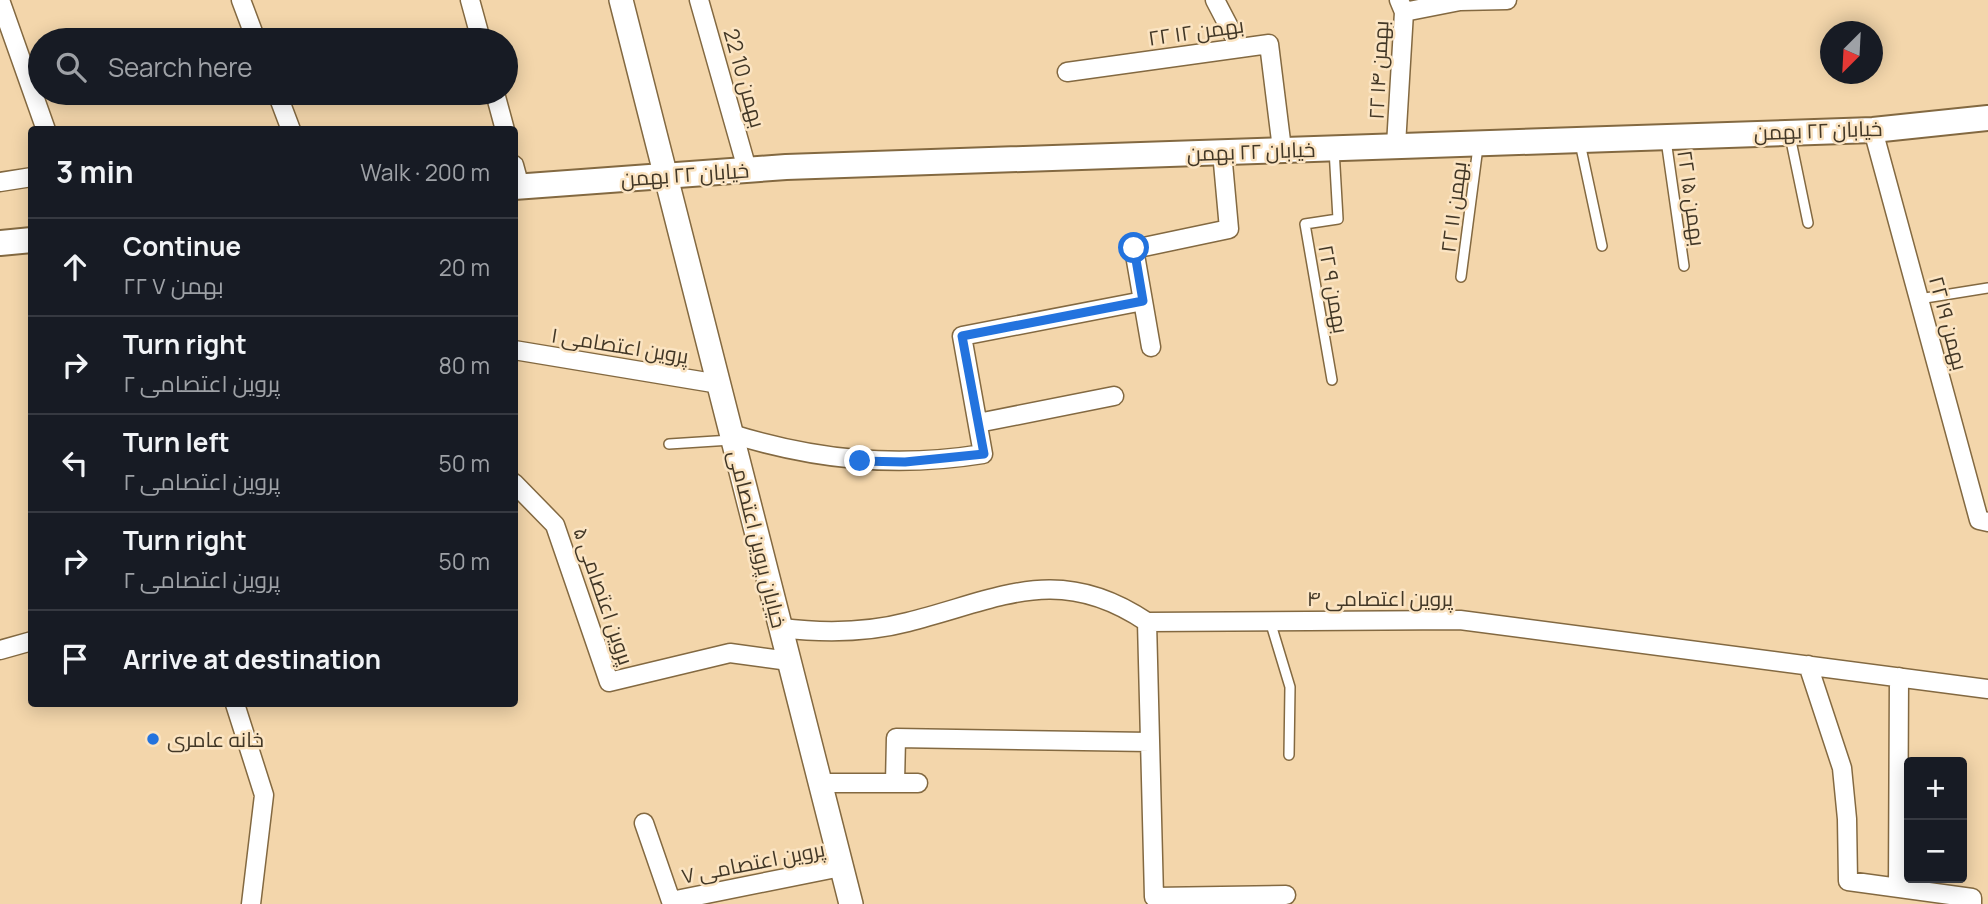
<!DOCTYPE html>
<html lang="en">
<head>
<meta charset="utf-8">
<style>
	:root { --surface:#171b24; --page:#242831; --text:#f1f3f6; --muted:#9ea1a6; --line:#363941 }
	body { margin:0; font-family:Manrope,Cairo,sans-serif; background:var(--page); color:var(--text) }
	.controls { position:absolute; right:21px; bottom:21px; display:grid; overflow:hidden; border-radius:7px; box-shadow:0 4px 18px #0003 }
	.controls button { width:63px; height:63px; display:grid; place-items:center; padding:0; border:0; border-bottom:2px solid var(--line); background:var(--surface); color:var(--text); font:35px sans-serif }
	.compass { position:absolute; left:1820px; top:21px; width:63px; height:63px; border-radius:50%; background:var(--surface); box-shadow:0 4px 18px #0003; rotate:204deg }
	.stop { position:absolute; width:21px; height:21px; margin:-16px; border:5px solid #2373de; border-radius:50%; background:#fff }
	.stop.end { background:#2373de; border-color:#fff; box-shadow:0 2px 7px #0008 }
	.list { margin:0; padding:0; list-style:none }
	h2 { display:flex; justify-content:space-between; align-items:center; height:91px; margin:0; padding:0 28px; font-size:30px }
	h2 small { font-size:23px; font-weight:400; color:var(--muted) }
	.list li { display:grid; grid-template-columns:46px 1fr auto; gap:21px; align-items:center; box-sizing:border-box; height:98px; padding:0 28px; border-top:2px solid var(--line) }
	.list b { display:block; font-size:26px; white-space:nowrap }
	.list p { margin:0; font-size:23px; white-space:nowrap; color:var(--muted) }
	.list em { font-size:23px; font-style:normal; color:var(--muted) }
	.icon { flex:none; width:38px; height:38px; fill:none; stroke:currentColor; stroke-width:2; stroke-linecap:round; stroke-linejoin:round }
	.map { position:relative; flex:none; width:1988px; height:904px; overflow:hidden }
	.search { position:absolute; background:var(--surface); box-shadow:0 4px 18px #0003; left:28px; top:28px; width:490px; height:77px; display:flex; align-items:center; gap:18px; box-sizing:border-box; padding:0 24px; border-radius:38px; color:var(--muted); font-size:26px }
	.panel { position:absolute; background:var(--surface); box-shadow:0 4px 18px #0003; left:28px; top:126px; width:490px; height:581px; border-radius:7px }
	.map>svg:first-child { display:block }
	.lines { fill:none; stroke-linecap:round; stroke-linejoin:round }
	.service-casing { stroke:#836941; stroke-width:12 }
	.minor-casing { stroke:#836941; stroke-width:21 }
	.tertiary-casing { stroke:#836941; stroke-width:26 }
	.secondary-casing { stroke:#836941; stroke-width:28 }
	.service { stroke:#fff; stroke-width:9 }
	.minor { stroke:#fff; stroke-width:18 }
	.tertiary { stroke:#fff; stroke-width:23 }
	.secondary { stroke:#fff; stroke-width:24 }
	.route { stroke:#2373de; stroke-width:9 }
	.poi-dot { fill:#2373de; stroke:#fbe4c2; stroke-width:2.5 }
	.labels { text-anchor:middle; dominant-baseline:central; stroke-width:5; stroke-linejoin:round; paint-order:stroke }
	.street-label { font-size:21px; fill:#423726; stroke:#fbe4c2 }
	.poi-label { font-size:21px; fill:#423726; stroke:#fbe4c2; text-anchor:start }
</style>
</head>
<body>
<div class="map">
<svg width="1988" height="904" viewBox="0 0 1988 904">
	<rect width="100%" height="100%" fill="#f3d6ab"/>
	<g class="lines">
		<g class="service-casing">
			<path id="service" d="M1790 136 1808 223
				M1666 140 1684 266
				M1580 143 1602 246
				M1461 277 1478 147
				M1919 299 1988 288
				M1332 380 1305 224 1338 219 1334 149
				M669 444 731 440
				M1270 621 1290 687 1289 755"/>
		</g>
		<g class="minor-casing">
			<path id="minor" d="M0 0 46 130
				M241 0 256 40
				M470 0 481 40
				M699 0 747 169
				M1215 0 1240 48
				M1404 12 1460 1 1507 0
				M1067 72 1269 44 1282 149
				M277 93 291 130
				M495 93 505 130
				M1873 130 1979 520 1988 522
				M1396 145 1404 12 1399 0
				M514 165 520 187
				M0 182 32 177
				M1151 347 1134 249 1229 229 1222 152
				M514 350 719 384
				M978 423 1114 396
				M732 434C816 460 896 468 983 454L962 336 1143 301
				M514 483 555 525 609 682 730 653 789 661
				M1147 622 1154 897 1286 895
				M781 628C823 633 866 633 908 622 1000 599 1058 562 1147 622L1460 620 1988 689
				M0 650 32 641
				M1808 665 1842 768 1847 819 1848 881 1972 898V904
				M235 704 264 795 251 904
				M820 783H918
				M895 783 896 738 1150 742
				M644 823 671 901 841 867
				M1898 888 1899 677"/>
		</g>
		<g class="tertiary-casing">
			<path id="tertiary" d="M621 0 851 904"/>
		</g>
		<g class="secondary-casing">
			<path id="secondary" d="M514 187 786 167 1873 130 1988 118
				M0 243 32 240"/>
		</g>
		<use href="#service" class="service"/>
		<use href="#minor" class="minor"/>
		<use href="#tertiary" class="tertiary"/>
		<use href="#secondary" class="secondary"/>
	</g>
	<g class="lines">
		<path class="route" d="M860 461 905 462 984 454 962 336 1143 301 1134 248"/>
	</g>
	<circle class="poi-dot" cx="153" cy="739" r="7"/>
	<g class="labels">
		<g class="street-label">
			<text transform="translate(1196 31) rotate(-8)">۲۲ بهمن ۱۲</text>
			<text transform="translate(1378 70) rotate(-87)">۲۲ بهمن ۱۴</text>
			<text transform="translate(745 78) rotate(74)">22 بهمن 10</text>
			<text transform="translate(1818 130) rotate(-2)">خیابان ۲۲ بهمن</text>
			<text transform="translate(1251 151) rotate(-2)">خیابان ۲۲ بهمن</text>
			<text transform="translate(685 174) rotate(-4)">خیابان ۲۲ بهمن</text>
			<text transform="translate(1692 198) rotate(82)">۲۲ بهمن ۱۵</text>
			<text transform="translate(1453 207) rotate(-83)">۲۲ بهمن ۱۱</text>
			<text transform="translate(1334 289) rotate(80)">۲۲ بهمن ۹</text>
			<text transform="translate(1949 323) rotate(75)">۲۲ بهمن ۱۹</text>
			<text transform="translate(620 345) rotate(9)">پروین اعتصامی ۱</text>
			<text transform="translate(758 539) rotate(76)">خیابان پروین اعتصامی</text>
			<text transform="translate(604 596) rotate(71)">پروین اعتصامی ۵</text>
			<text x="1380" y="598">پروین اعتصامی ۴</text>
			<text transform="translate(753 862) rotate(-11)">پروین اعتصامی ۷</text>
		</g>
		<g class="poi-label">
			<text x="167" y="739">خانه عامری</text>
		</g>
	</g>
</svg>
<div class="controls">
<button>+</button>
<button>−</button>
</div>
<svg class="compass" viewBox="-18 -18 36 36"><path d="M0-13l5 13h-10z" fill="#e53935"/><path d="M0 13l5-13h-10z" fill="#9ea1a6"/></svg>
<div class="stop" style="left:1134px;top:248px"></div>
<div class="stop end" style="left:860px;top:461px"></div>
<div class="search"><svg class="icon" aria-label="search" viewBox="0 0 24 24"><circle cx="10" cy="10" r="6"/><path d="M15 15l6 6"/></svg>Search here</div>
<section class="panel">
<h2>3 min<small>Walk · 200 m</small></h2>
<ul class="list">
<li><svg class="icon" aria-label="ahead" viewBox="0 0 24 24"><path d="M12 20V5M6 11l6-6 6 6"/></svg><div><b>Continue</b><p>۲۲ بهمن ۷</p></div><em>20 m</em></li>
<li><svg class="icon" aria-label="right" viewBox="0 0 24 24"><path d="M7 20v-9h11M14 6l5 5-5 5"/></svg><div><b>Turn right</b><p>پروین اعتصامی ۲</p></div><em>80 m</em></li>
<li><svg class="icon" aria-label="left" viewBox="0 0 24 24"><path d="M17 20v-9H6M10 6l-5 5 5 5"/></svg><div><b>Turn left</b><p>پروین اعتصامی ۲</p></div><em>50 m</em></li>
<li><svg class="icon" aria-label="right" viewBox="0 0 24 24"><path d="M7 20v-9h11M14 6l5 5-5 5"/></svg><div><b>Turn right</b><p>پروین اعتصامی ۲</p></div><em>50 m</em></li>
<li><svg class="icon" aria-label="arrive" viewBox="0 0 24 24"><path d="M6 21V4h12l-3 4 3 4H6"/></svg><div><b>Arrive at destination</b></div></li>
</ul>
</section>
</div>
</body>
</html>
